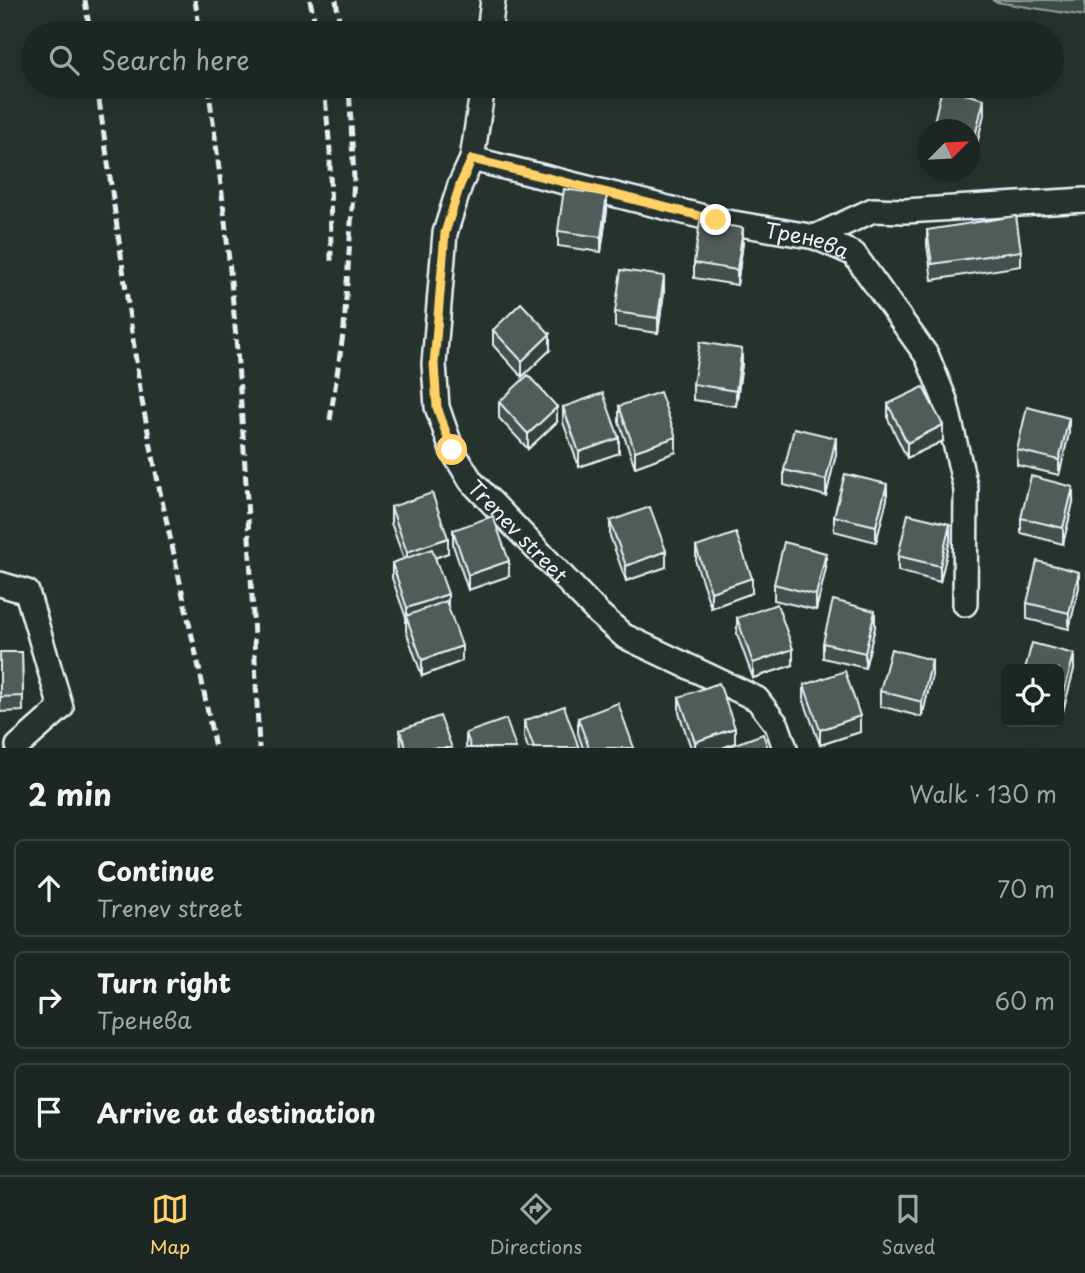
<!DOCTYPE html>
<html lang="en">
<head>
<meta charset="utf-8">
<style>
	:root { --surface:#1c2622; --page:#252e2a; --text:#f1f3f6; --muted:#a0a5a5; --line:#3a4340; --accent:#ffd166 }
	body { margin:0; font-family:"Playpen Sans",sans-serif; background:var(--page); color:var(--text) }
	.controls { position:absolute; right:21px; bottom:21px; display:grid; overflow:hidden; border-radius:10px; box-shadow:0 7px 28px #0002 }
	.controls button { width:63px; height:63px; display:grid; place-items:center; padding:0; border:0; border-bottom:2px solid var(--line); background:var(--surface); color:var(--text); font:35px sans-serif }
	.compass { position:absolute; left:917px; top:119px; width:63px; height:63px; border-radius:50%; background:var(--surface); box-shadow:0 7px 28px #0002; rotate:66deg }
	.stop { position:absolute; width:21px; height:21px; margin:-16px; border:5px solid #ffd166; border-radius:50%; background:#fff }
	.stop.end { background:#ffd166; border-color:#fff; box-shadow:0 2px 7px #0008 }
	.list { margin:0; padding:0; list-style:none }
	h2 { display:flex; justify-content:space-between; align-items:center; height:91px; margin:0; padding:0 28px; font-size:30px }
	h2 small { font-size:23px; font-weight:400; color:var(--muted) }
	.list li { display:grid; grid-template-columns:46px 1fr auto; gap:21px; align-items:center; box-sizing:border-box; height:98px; margin:0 14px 14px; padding:0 14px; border:2px solid var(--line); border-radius:10px }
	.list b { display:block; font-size:26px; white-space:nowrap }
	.list p { margin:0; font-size:23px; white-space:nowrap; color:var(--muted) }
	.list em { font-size:23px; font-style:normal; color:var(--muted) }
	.icon { flex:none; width:38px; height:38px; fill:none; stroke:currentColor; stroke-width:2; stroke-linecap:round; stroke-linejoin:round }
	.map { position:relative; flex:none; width:1085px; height:748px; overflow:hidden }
	.search { position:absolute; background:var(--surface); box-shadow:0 7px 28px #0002; left:21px; right:21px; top:21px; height:77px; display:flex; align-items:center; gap:18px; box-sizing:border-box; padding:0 24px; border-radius:38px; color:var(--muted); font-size:26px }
	.sheet { height:427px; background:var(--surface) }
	nav { display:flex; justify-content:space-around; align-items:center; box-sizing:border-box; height:98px; border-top:2px solid var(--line); background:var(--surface); font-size:19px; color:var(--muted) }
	nav a { display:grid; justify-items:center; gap:4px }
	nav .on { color:var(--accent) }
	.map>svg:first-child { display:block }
	.green { fill:#3e4b47; stroke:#939ea0; stroke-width:2 }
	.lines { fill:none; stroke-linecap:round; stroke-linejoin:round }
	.minor-casing { stroke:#e8f1f8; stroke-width:28 }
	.minor { stroke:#26332d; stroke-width:23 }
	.rail { stroke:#e8f1f8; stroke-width:5; stroke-dasharray:10 5; stroke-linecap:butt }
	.wall { fill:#454f4d; stroke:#e8f1f8; stroke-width:2 }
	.shaded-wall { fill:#38403e; stroke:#e8f1f8; stroke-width:2 }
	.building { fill:#505c59; stroke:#e8f1f8; stroke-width:2 }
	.route { stroke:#ffd166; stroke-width:9 }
	.labels { text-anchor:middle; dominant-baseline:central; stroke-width:5; stroke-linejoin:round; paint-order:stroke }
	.street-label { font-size:21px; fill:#e8f1f8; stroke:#26332d }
</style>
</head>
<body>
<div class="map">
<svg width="1085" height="748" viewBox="0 0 1085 748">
	<rect width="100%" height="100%" fill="#26332d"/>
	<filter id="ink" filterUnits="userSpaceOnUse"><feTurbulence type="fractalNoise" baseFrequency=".0143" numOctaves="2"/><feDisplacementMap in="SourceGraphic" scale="14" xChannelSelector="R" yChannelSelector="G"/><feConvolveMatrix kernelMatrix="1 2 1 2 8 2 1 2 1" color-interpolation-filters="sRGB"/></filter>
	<g filter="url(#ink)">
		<path class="green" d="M992 0H1085V16L996 2Z"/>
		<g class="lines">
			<g class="minor-casing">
				<g id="minor">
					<path d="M489 33 493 0"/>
					<path id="s1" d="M483 86 472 159 460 185 445 233 434 364 437 407 452 450 471 481 598 613 624 636 757 699 777 725 785 748"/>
					<path id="s2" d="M472 159 716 220 815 237 854 254 927 356 945 400 966 490 965 604"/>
					<path d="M815 237 873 210 905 211 1085 200"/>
					<path d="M0 584 27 592 61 708 18 746"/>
				</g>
			</g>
			<use href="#minor" class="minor"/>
			<path class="rail" d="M85 0 90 33
				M195 0 200 33
				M310 0 317 33
				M336 0 341 33
				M97 86 141 396 159 487 201 677 215 748
				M208 86C240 305 249 527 259 748
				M324 86 330 150 331 264
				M330 420 344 328 354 179 349 86"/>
		</g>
		<path class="wall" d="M984 114 974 156 970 155V130Z
			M607 210 601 252 558 246V231Z
			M927 230 1021 251V266L932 280 927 245Z
			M743 243 737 285 694 278V263Z
			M664 292 658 333 615 327V312Z
			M493 330 550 350 522 377 493 345Z
			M742 364 736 406 693 400V384Z
			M499 402 557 422 528 449 499 418Z
			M888 404 943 441 907 458 888 419Z
			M619 406 676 452 635 467 619 422Z
			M563 407 619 453 579 467 563 422Z
			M1069 433 1059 475 1017 465V450Z
			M836 454 826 496 784 485V470Z
			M887 499 876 542 834 531V516Z
			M1073 502 1063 544 1021 533V518Z
			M391 507 448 553 435 558 462 661 422 676 406 631V618L392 578V563L404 559 391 523Z
			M610 521 666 567 626 581 610 536Z
			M453 530 509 576 468 590 453 545Z
			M950 540 940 582 898 571V556Z
			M696 547 752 593 711 608 696 563Z
			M826 568 816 610 774 600V584Z
			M1079 587 1069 629 1027 619V603Z
			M737 618 793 665 753 678 737 634Z
			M875 627 865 668 823 658V643Z
			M0 652H22L23 711 0 712Z
			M1059 669H1074L1063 711 1059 710Z
			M932 675 922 717 880 706V691Z
			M804 685 860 732 820 745 804 701Z
			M679 697 735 743 722 748H691L679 713Z
			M578 718 634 748H583L578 733Z
			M524 721 579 748H528L524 736Z
			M400 730 452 748H401Z
			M466 733 516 748H466Z"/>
		<path class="shaded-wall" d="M984 99V114L974 156V140Z
			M607 195V210L601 252V237Z
			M743 228V243L737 285V270Z
			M664 276V292L658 333V318Z
			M550 334V350L522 377V361Z
			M742 349V364L736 406V391Z
			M557 407V422L528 449V434Z
			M1069 418V433L1059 475V460Z
			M943 425V441L907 458V443Z
			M676 437V452L635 467V451Z
			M619 438V453L579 467V452Z
			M836 438V454L826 496V480Z
			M887 484V499L876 542V526Z
			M1073 487V502L1063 544V528Z
			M950 524V540L940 582V566Z
			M448 538V553L407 568V552Z
			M666 551V567L626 581V566Z
			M826 553V568L816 610V595Z
			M509 561V576L468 590V575Z
			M1079 572V587L1069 629V613Z
			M752 578V593L711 608V592Z
			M448 594V609L407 621V608Z
			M875 611V627L865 668V653Z
			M462 646V661L422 676V660Z
			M793 649V665L753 678V663Z
			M1074 654V669L1063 711V696Z
			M932 660V675L922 717V702Z
			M860 716V732L820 745V730Z
			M735 728V743L722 748H695V742Z"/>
		<path class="building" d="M942 88 984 99 974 140 970 139V130H932Z
			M564 189 607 195 601 237 558 231Z
			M1016 216 1021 251 932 264 927 230Z
			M700 221 743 228 737 270 694 263Z
			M621 270 664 276 658 318 615 312Z
			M521 303 550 334 522 361 493 330Z
			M700 342 742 349 736 391 693 384Z
			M528 375 557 407 528 434 499 402Z
			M923 387 943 425 907 443 888 404Z
			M660 392 676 437 635 451 619 406Z
			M603 393 619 438 579 452 563 407Z
			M1027 407 1069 418 1059 460 1017 450Z
			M794 428 836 438 826 480 784 470Z
			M845 474 887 484 876 526 834 516Z
			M1031 476 1073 487 1063 528 1021 518Z
			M432 493 448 538 407 552 391 507Z
			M650 507 666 551 626 566 610 521Z
			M908 514 950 524 940 566 898 556Z
			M493 516 509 561 468 575 453 530Z
			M736 533 752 578 711 592 696 547Z
			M784 542 826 553 816 595 774 584Z
			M432 549 448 594 407 608 392 563Z
			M1037 561 1079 572 1069 613 1027 603Z
			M833 600 875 611 865 653 823 643Z
			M446 601 462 646 422 660 406 616Z
			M777 604 793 649 753 663 737 618Z
			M1032 643 1074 654 1063 696 1059 694V669H1025Z
			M891 649 932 660 922 702 880 691Z
			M0 652H22L23 696 0 697Z
			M845 671 860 716 820 730 804 685Z
			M719 683 735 728 695 742 679 697Z
			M618 703 634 748H589L578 718Z
			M564 706 579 748H534L524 721Z
			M440 716 452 748H406L400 730Z
			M506 719 516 748H471L466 733Z
			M763 734 768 748H724Z"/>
	</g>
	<g class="lines" filter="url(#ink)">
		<path class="route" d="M452 450 437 407 434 364 445 233 460 185 472 159 716 220"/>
	</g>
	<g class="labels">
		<g class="street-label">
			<text stroke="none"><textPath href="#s2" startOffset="345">Тренева</textPath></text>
			<text stroke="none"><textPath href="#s1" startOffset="478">Trenev street</textPath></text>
		</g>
	</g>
</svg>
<div class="controls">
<button><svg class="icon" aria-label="locate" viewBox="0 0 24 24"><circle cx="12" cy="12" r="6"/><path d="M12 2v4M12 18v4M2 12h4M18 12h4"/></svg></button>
</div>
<svg class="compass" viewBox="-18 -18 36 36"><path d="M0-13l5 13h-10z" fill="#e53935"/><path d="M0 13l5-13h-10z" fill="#a0a5a5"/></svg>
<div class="stop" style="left:452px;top:450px"></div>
<div class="stop end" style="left:716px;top:220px"></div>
<div class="search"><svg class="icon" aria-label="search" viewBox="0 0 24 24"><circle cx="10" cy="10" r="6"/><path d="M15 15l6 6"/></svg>Search here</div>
</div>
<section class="sheet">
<h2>2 min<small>Walk · 130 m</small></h2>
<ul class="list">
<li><svg class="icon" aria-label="ahead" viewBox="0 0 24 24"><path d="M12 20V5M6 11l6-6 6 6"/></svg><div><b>Continue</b><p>Trenev street</p></div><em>70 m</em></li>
<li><svg class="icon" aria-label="right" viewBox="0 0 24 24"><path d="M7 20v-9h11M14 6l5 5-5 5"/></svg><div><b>Turn right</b><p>Тренева</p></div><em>60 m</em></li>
<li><svg class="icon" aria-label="arrive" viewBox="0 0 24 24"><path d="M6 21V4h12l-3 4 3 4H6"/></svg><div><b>Arrive at destination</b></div></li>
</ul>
</section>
<nav>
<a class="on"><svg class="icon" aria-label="map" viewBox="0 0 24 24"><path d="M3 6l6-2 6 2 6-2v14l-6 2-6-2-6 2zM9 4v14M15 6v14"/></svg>Map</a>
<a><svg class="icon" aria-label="directions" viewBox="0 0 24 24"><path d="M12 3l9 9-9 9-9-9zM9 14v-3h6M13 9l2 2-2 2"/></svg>Directions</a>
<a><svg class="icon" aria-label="saved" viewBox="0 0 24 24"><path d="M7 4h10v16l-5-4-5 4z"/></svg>Saved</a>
</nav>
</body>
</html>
